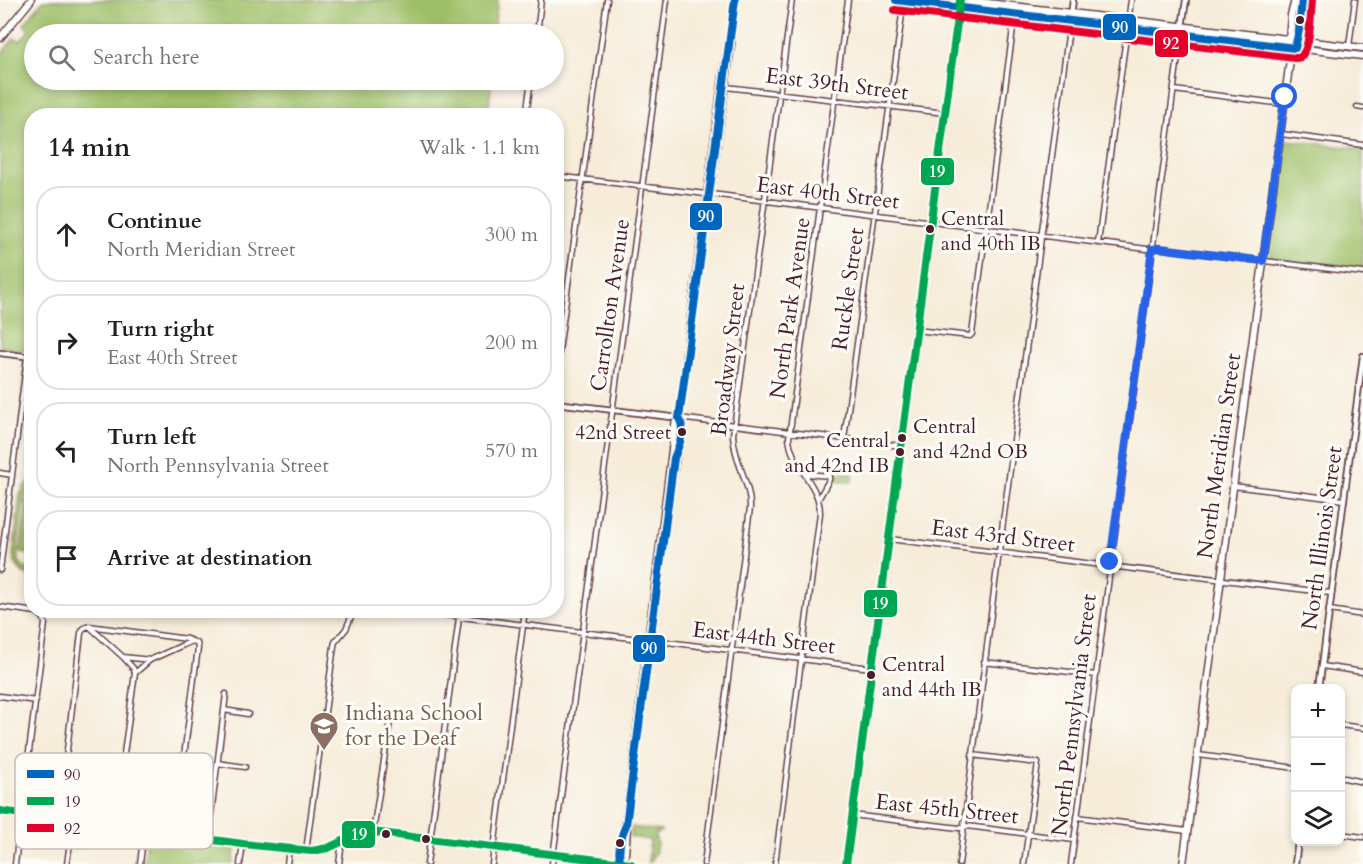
<!DOCTYPE html>
<html lang="en">
<head>
<meta charset="utf-8">
<style>
	:root { --surface:#fff; --page:#f6f6f6; --text:#202124; --muted:#757577; --line:#e0e0e0 }
	body { margin:0; font-family:Cardo,serif; background:var(--page); color:var(--text) }
	.controls { position:absolute; right:18px; bottom:18px; display:grid; overflow:hidden; border-radius:12px; box-shadow:0 3px 9px #0003 }
	.controls button { width:54px; height:54px; display:grid; place-items:center; padding:0; border:0; border-bottom:2px solid var(--line); background:var(--surface); color:var(--text); font:30px sans-serif }
	.stop { position:absolute; width:18px; height:18px; margin:-14px; border:4px solid #2563eb; border-radius:50%; background:#fff }
	.stop.end { background:#2563eb; border-color:#fff; box-shadow:0 2px 6px #0008 }
	.list { margin:0; padding:0; list-style:none }
	h2 { display:flex; justify-content:space-between; align-items:center; height:78px; margin:0; padding:0 24px; font-size:26px }
	h2 small { font-size:20px; font-weight:400; color:var(--muted) }
	.list li { display:grid; grid-template-columns:39px 1fr auto; gap:18px; align-items:center; box-sizing:border-box; height:96px; margin:0 12px 12px; padding:0 12px; border:2px solid var(--line); border-radius:24px }
	.list b { display:block; font-size:22px; white-space:nowrap }
	.list p { margin:0; font-size:20px; white-space:nowrap; color:var(--muted) }
	.list em { font-size:20px; font-style:normal; color:var(--muted) }
	.icon { flex:none; width:33px; height:33px; fill:none; stroke:currentColor; stroke-width:2; stroke-linecap:round; stroke-linejoin:round }
	.map { position:relative; flex:none; width:1363px; height:864px; overflow:hidden }
	.search { position:absolute; background:var(--surface); box-shadow:0 3px 9px #0003; left:24px; top:24px; width:540px; height:66px; display:flex; align-items:center; gap:15px; box-sizing:border-box; padding:0 21px; border-radius:33px; color:var(--muted); font-size:22px }
	.panel { position:absolute; background:var(--surface); box-shadow:0 3px 9px #0003; left:24px; top:108px; width:540px; height:510px; border-radius:24px }
	.map>svg:first-child { display:block }
	.green { fill:#9ebf68; stroke:#746f4a; stroke-width:1.5 }
	.lines { fill:none; stroke-linecap:round; stroke-linejoin:round }
	.minor-casing { stroke:#643e45; stroke-width:7 }
	.tertiary-casing { stroke:#643e45; stroke-width:8 }
	.secondary-casing { stroke:#643e45; stroke-width:8 }
	.primary-casing { stroke:#643e45; stroke-width:9 }
	.minor { stroke:#fff; stroke-width:4 }
	.tertiary { stroke:#fff; stroke-width:4.5 }
	.secondary { stroke:#fff; stroke-width:5 }
	.primary { stroke:#fff; stroke-width:6 }
	.bus-1-casing { stroke:#fdfcf7; stroke-width:12 }
	.bus-2-casing { stroke:#fdfcf7; stroke-width:12 }
	.bus-3-casing { stroke:#fdfcf7; stroke-width:12 }
	.bus-1 { stroke:#0065bd; stroke-width:8 }
	.bus-2 { stroke:#00a651; stroke-width:8 }
	.bus-3 { stroke:#e4002b; stroke-width:8 }
	.route { stroke:#2563eb; stroke-width:8 }
	.bus-dot { fill:#4a1f2b; stroke:#fdfcf7; stroke-width:2 }
	.labels { text-anchor:middle; dominant-baseline:central; stroke-width:6; stroke-linejoin:round; paint-order:stroke }
	.bus-label { font-size:20px; fill:#4a1f2b; stroke:#fdfcf7; text-anchor:start }
	.street-label { font-size:22px; fill:#4a1f2b; stroke:#fdfcf7 }
	.education-label { font-size:22px; fill:#785e54; stroke:#fdfcf7; text-anchor:start }
	.key { fill:#fdfcf7; stroke:#c7baba; stroke-width:1.5 }
	.key-label { font-size:16px; fill:#4a1f2b }
	.line-badge { stroke:#fdfcf7; stroke-width:2 }
	.badge-label { font-size:16px; text-anchor:middle; font-weight:bold; fill:#fff }
</style>
</head>
<body>
<div class="map">
<svg width="1363" height="864" viewBox="0 0 1363 864">
	<rect width="100%" height="100%" fill="#fdfcf7"/>
	<filter id="ink" filterUnits="userSpaceOnUse"><feTurbulence type="fractalNoise" baseFrequency=".0167" numOctaves="2"/><feDisplacementMap in="SourceGraphic" scale="12" xChannelSelector="R" yChannelSelector="G"/><feConvolveMatrix kernelMatrix="1 2 1 2 8 2 1 2 1" color-interpolation-filters="sRGB"/></filter>
	<filter id="wash" filterUnits="userSpaceOnUse"><feTurbulence type="fractalNoise" baseFrequency=".008" numOctaves="4" result="noise"/><feDisplacementMap in="SourceGraphic" scale="24" xChannelSelector="R" yChannelSelector="G"/><feGaussianBlur stdDeviation="1.35" result="paint"/><feColorMatrix in="noise" values="0 0 0 0 0 0 0 0 0 0 0 0 0 0 0 0 0 1.4 0 .05"/><feComposite in="paint" operator="in"/></filter>
	<g filter="url(#wash)">
		<rect width="100%" height="100%" fill="#f6ecd9"/>
		<path class="green" d="M43 0H498L493 34H34V80H492L488 115 32 116 31 351 0 347V56L14 38 20 41 29 31 24 24Z
			M1286 140 1363 149V270L1270 259Z
			M837 472 853 474 852 482 836 480Z
			M31 480C32 487 26 490 25 497 23 506 16 551 18 558 20 565 25 568 31 571V576C21 573 15 566 13 555L20 495 24 487Z
			M28 496H31V554L20 553Z
			M632 827 661 831 660 832H658L657 834H655L654 838H656V841L657 842 655 854 652 857 651 862H648L650 840 630 837Z
			M147 839 235 850 233 864H144Z"/>
	</g>
	<g filter="url(#ink)">
		<g class="lines">
			<g class="minor-casing">
				<path id="minor" d="M537 34 541 0
					M1349 46 1355 0
					M726 87 945 113
					M1174 90 1284 104
					M1357 107 1363 108
					M526 116 531 80
					M1281 134 1363 145
					M556 176 706 194
					M711 194 1147 249 1159 248 1363 273
					M1098 243 1131 0
					M916 330 970 336 972 334 1015 14
					M556 373 607 0
					M679 418 901 446
					M844 439 904 0
					M0 473 12 475
					M805 475 808 474 829 476V480L819 498
					M1233 486 1344 500
					M889 539 1331 593
					M0 570 27 357
					M0 607 36 612 43 617 45 623 15 864
					M1329 610 1363 615
					M429 613 647 640
					M90 627 123 657
					M652 640 871 668
					M123 657 150 660 135 673 133 668Z
					M150 660 192 641
					M984 662 1096 675
					M1322 666 1363 672
					M0 696 36 701
					M224 710 248 714
					M1340 725 1363 728
					M972 755 1038 763 1024 864
					M1198 755 1296 768
					M217 763 245 767
					M64 775 81 633 84 628 89 626 187 639 197 643 198 648 180 787
					M1340 777 1363 782
					M116 812 135 673
					M852 815 959 828 967 826 1074 840
					M1077 817 1187 831
					M112 826 113 815 116 812 119 815 117 826
					M373 832 391 715
					M1340 834 1363 837
					M208 839 226 694
					M306 851 334 646 335 642 346 629 354 610
					M67 864 73 821
					M140 864 144 831
					M240 864 243 844
					M287 864 289 849
					M339 864 342 842
					M427 864 460 610
					M492 864 525 610
					M552 864 667 0
					M704 864 750 508C751 484 734 462 733 435L792 0
					M775 864 820 513C820 484 791 466 789 438L848 0
					M959 864 999 552 1070 21
					M1071 864 1181 34"/>
			</g>
			<g class="tertiary-casing">
				<path id="tertiary" d="M1071 15 1073 0
					M1181 34 1186 0
					M0 353 32 357
					M556 403 679 418
					M1319 688 1363 356
					M1295 864 1298 842"/>
			</g>
			<g class="secondary-casing">
				<path id="secondary" d="M687 363 732 42 731 37
					M0 811 243 844 312 851C335 851 349 832 372 832L631 864
					M621 863 625 859 629 813 672 485 682 423 679 418
					M621 864 618 858 626 812 675 422 679 418 685 371V357L721 86 728 42 731 32 735 0
					M846 864 960 0"/>
			</g>
			<g class="primary-casing">
				<path id="primary" d="M896 0 1363 56
					M963 0 1363 48
					M0 38 31 0
					M1289 40 1291 15 1295 0
					M1183 864 1291 52C1302 39 1300 16 1302 0"/>
			</g>
			<use href="#minor" class="minor"/>
			<use href="#tertiary" class="tertiary"/>
			<use href="#secondary" class="secondary"/>
			<use href="#primary" class="primary"/>
			<g class="bus-1-casing">
				<path id="bus-1" d="M896 0 1295 48 1299 30 1302 0
					M621 864C617 850 620 838 626 825L674 458C679 446 686 430 679 418L735 0"/>
			</g>
			<g class="bus-2-casing">
				<path id="bus-2" d="M0 811 243 844 312 851 328 848 356 835 372 832 631 864
					M846 864 960 0"/>
			</g>
			<g class="bus-3-casing">
				<path id="bus-3" d="M895 10 1295 58C1299 58 1301 58 1303 54 1310 46 1311 13 1312 1"/>
			</g>
			<use href="#bus-1" class="bus-1"/>
			<use href="#bus-2" class="bus-2"/>
			<use href="#bus-3" class="bus-3"/>
		</g>
	</g>
	<g class="lines" filter="url(#ink)">
		<path class="route" d="M1110 562 1152 249 1159 248 1263 261 1285 97"/>
	</g>
	<defs>
		<g id="school-pin" transform="scale(1.5)"><path d="M0 17L-7.5 6A9.5 9.5 0 1 1 7.5 6Z" fill="#8d6e63" stroke="#fdfcf7"/><path d="M0-5L7-2L0 1L-7-2ZM-4 1L0 2.5L4 1V4Q0 6-4 4Z" fill="#fff"/></g>
	</defs>
	<g fill-rule="evenodd">
		<use href="#school-pin" x="324" y="726"/>
	</g>
	<g class="bus-dot">
		<circle cx="1300" cy="20" r="5"/>
		<circle cx="930" cy="229" r="5"/>
		<circle cx="682" cy="432" r="5"/>
		<circle cx="902" cy="438" r="5"/>
		<circle cx="900" cy="452" r="5"/>
		<circle cx="871" cy="675" r="5"/>
		<circle cx="386" cy="834" r="5"/>
		<circle cx="426" cy="839" r="5"/>
		<circle cx="620" cy="843" r="5"/>
	</g>
	<g class="labels">
		<g class="bus-label">
			<text x="941" y="218">Central<tspan x="941" dy="25">and 40th IB</tspan></text>
			<text x="913" y="426">Central<tspan x="913" dy="25">and 42nd OB</tspan></text>
			<text x="671" y="432" text-anchor="end">42nd Street</text>
			<text x="889" y="440" text-anchor="end">Central<tspan x="889" dy="25">and 42nd IB</tspan></text>
			<text x="882" y="664">Central<tspan x="882" dy="25">and 44th IB</tspan></text>
		</g>
		<g class="street-label">
			<text transform="translate(837 84) rotate(7)">East 39th Street</text>
			<text transform="translate(828 193) rotate(7)">East 40th Street</text>
			<text transform="translate(848 289) rotate(-82)">Ruckle Street</text>
			<text transform="translate(610 305) rotate(-82)">Carrollton Avenue</text>
			<text transform="translate(790 308) rotate(-82)">North Park Avenue</text>
			<text transform="translate(728 360) rotate(-83)">Broadway Street</text>
			<text transform="translate(1219 456) rotate(-82)">North Meridian Street</text>
			<text transform="translate(1003 536) rotate(7)">East 43rd Street</text>
			<text transform="translate(1322 538) rotate(-82)">North Illinois Street</text>
			<text transform="translate(764 638) rotate(7)">East 44th Street</text>
			<text transform="translate(1074 715) rotate(-83)">North Pennsylvania Street</text>
			<text transform="translate(947 809) rotate(6)">East 45th Street</text>
		</g>
		<g class="education-label">
			<text x="345" y="713">Indiana School<tspan x="345" dy="25">for the Deaf</tspan></text>
		</g>
	</g>
	<rect x="15" y="753" width="198" height="96" rx="9" class="key"/>
	<rect x="27" y="770" width="27" height="8" fill="#0065bd"/>
	<rect x="27" y="797" width="27" height="8" fill="#00a651"/>
	<rect x="27" y="824" width="27" height="8" fill="#e4002b"/>
	<g class="key-label">
		<text x="64" y="780">90</text>
		<text x="64" y="807">19</text>
		<text x="64" y="834">92</text>
	</g>
	<g class="line-badge">
		<rect x="1102" y="13" width="35" height="28" rx="6" fill="#0065bd"/>
		<rect x="1154" y="29" width="35" height="29" rx="6" fill="#e4002b"/>
		<rect x="920" y="157" width="35" height="29" rx="6" fill="#00a651"/>
		<rect x="689" y="202" width="34" height="29" rx="6" fill="#0065bd"/>
		<rect x="863" y="589" width="35" height="29" rx="6" fill="#00a651"/>
		<rect x="632" y="634" width="34" height="29" rx="6" fill="#0065bd"/>
		<rect x="341" y="820" width="35" height="29" rx="6" fill="#00a651"/>
	</g>
	<g class="badge-label">
		<text x="1120" y="33">90</text>
		<text x="1171" y="49">92</text>
		<text x="937" y="177">19</text>
		<text x="706" y="222">90</text>
		<text x="880" y="609">19</text>
		<text x="649" y="654">90</text>
		<text x="359" y="840">19</text>
	</g>
</svg>
<div class="controls">
<button>+</button>
<button>−</button>
<button><svg class="icon" aria-label="layers" viewBox="0 0 24 24"><path d="M12 4l9 5-9 5-9-5zM3 14l9 5 9-5"/></svg></button>
</div>
<div class="stop" style="left:1285px;top:97px"></div>
<div class="stop end" style="left:1110px;top:562px"></div>
<div class="search"><svg class="icon" aria-label="search" viewBox="0 0 24 24"><circle cx="10" cy="10" r="6"/><path d="M15 15l6 6"/></svg>Search here</div>
<section class="panel">
<h2>14 min<small>Walk · 1.1 km</small></h2>
<ul class="list">
<li><svg class="icon" aria-label="ahead" viewBox="0 0 24 24"><path d="M12 20V5M6 11l6-6 6 6"/></svg><div><b>Continue</b><p>North Meridian Street</p></div><em>300 m</em></li>
<li><svg class="icon" aria-label="right" viewBox="0 0 24 24"><path d="M7 20v-9h11M14 6l5 5-5 5"/></svg><div><b>Turn right</b><p>East 40th Street</p></div><em>200 m</em></li>
<li><svg class="icon" aria-label="left" viewBox="0 0 24 24"><path d="M17 20v-9H6M10 6l-5 5 5 5"/></svg><div><b>Turn left</b><p>North Pennsylvania Street</p></div><em>570 m</em></li>
<li><svg class="icon" aria-label="arrive" viewBox="0 0 24 24"><path d="M6 21V4h12l-3 4 3 4H6"/></svg><div><b>Arrive at destination</b></div></li>
</ul>
</section>
</div>
</body>
</html>
